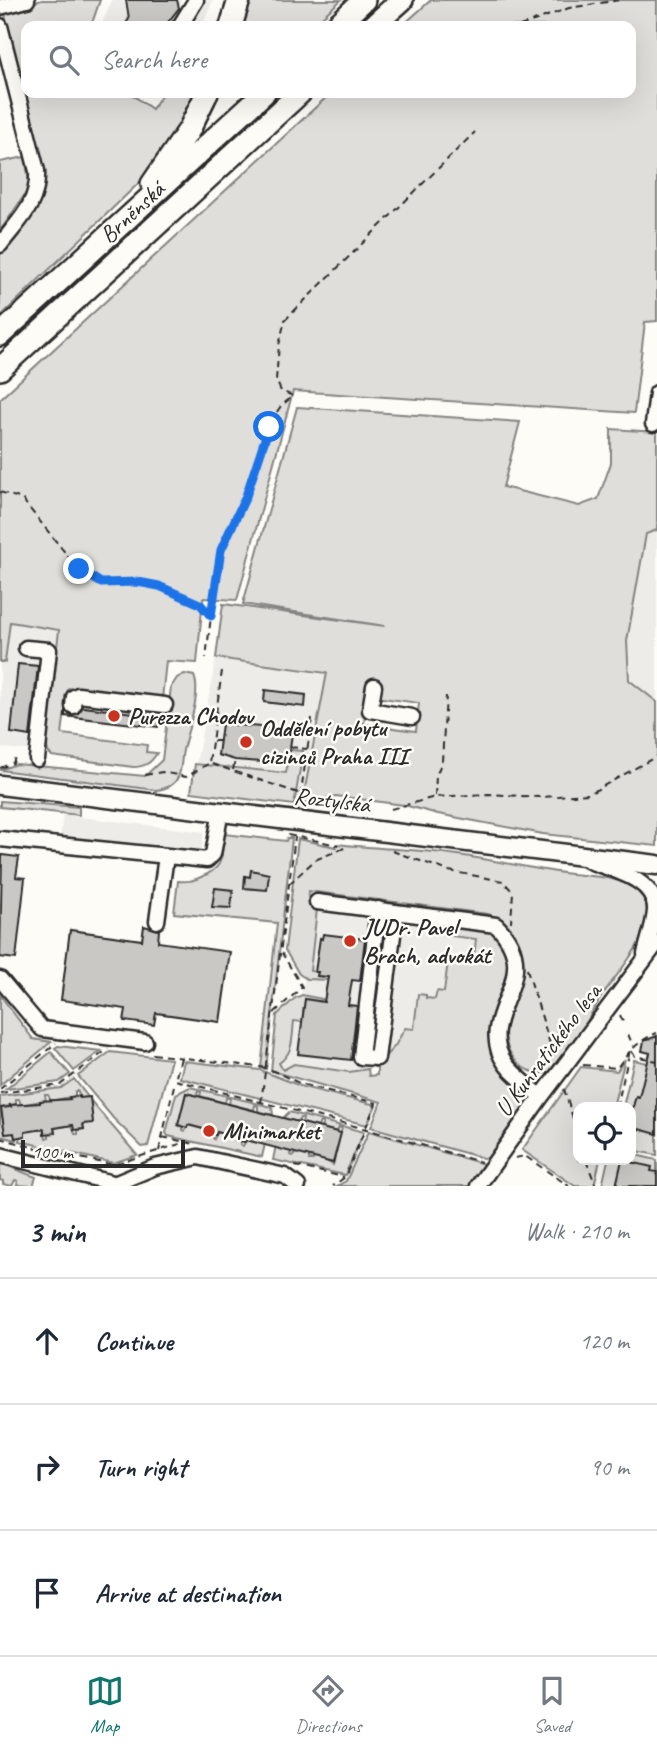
<!DOCTYPE html>
<html lang="en">
<head>
<meta charset="utf-8">
<style>
	:root { --surface:#fff; --page:#f2f2f3; --text:#1f2937; --muted:#747a83; --line:#e0e1e3; --accent:#0f766e }
	body { margin:0; font-family:Caveat,sans-serif; background:var(--page); color:var(--text) }
	.controls { position:absolute; right:21px; bottom:21px; display:grid; overflow:hidden; border-radius:14px; box-shadow:0 7px 28px #0002 }
	.controls button { width:63px; height:63px; display:grid; place-items:center; padding:0; border:0; border-bottom:2px solid var(--line); background:var(--surface); color:var(--text); font:35px sans-serif }
	.scale { position:absolute; left:21px; bottom:18px; width:164px; box-sizing:border-box; padding-left:7px; border:4px solid #2b2b2b; border-top:0; font-size:19px; line-height:24px; white-space:nowrap; color:#2b2b2b; -webkit-text-stroke:5px #fdfcf7; paint-order:stroke }
	.stop { position:absolute; width:21px; height:21px; margin:-16px; border:5px solid #1a73e8; border-radius:50%; background:#fff }
	.stop.end { background:#1a73e8; border-color:#fff; box-shadow:0 2px 7px #0008 }
	.list { margin:0; padding:0; list-style:none }
	h2 { display:flex; justify-content:space-between; align-items:center; height:91px; margin:0; padding:0 28px; font-size:30px }
	h2 small { font-size:23px; font-weight:400; color:var(--muted) }
	.list li { display:grid; grid-template-columns:46px 1fr auto; gap:21px; align-items:center; box-sizing:border-box; height:126px; padding:0 28px; border-top:2px solid var(--line) }
	.list b { display:block; font-size:26px; white-space:nowrap }
	.list em { font-size:23px; font-style:normal; color:var(--muted) }
	.icon { flex:none; width:38px; height:38px; fill:none; stroke:currentColor; stroke-width:2; stroke-linecap:round; stroke-linejoin:round }
	.map { position:relative; flex:none; width:657px; height:1186px; overflow:hidden }
	.search { position:absolute; background:var(--surface); box-shadow:0 7px 28px #0002; left:21px; right:21px; top:21px; height:77px; display:flex; align-items:center; gap:18px; box-sizing:border-box; padding:0 24px; border-radius:14px; color:var(--muted); font-size:26px }
	.sheet { height:469px; background:var(--surface) }
	nav { display:flex; justify-content:space-around; align-items:center; box-sizing:border-box; height:98px; border-top:2px solid var(--line); background:var(--surface); font-size:19px; color:var(--muted) }
	nav a { display:grid; justify-items:center; gap:4px }
	nav .on { color:var(--accent) }
	.map>svg:first-child { display:block }
	.built { fill:#edece8 }
	.green { fill:#dfdeda; stroke:#858482; stroke-width:2; fill-rule:evenodd }
	.building { fill:#c9c8c4; stroke:#2b2b2b; stroke-width:2 }
	.lines { fill:none; stroke-linecap:round; stroke-linejoin:round }
	.minor-casing { stroke:#2b2b2b; stroke-width:19 }
	.major-casing { stroke:#2b2b2b; stroke-width:23 }
	.highway-casing { stroke:#2b2b2b; stroke-width:26 }
	.path { stroke:#2b2b2b; stroke-width:2; stroke-dasharray:7 5; stroke-linecap:butt }
	.minor { stroke:#fdfcf7; stroke-width:14 }
	.major { stroke:#fdfcf7; stroke-width:18 }
	.highway { stroke:#fdfcf7; stroke-width:21 }
	.route { stroke:#1a73e8; stroke-width:9 }
	.poi-dot { fill:#c8321e; stroke:#fdfcf7; stroke-width:2.5 }
	.labels { text-anchor:middle; dominant-baseline:central; stroke-width:5; stroke-linejoin:round; paint-order:stroke }
	.street-label { font-size:24px; fill:#2b2b2b; stroke:#fdfcf7 }
	.poi-label { font-size:24px; font-weight:bold; fill:#2b2b2b; stroke:#fdfcf7; text-anchor:start }
</style>
</head>
<body>
<div class="map">
<svg width="657" height="1186" viewBox="0 0 657 1186">
	<rect width="100%" height="100%" fill="#fdfcf7"/>
	<filter id="ink" filterUnits="userSpaceOnUse"><feTurbulence type="fractalNoise" baseFrequency=".0143" numOctaves="2"/><feDisplacementMap in="SourceGraphic" scale="14" xChannelSelector="R" yChannelSelector="G"/><feConvolveMatrix kernelMatrix="1 2 1 2 8 2 1 2 1" color-interpolation-filters="sRGB"/></filter>
	<g filter="url(#ink)">
		<path class="built" d="M112 0H181L180 7 186 0H213L202 26H101Z
			M657 530V702L629 680 627 641 646 534Z
			M10 622 59 630 46 741 48 752 0 748V662H5Z
			M216 658 327 673 302 804 294 805 191 792Z
			M63 815 204 832 201 855 60 838Z
			M308 891 488 914 499 918 496 925 479 1021 361 1071 284 1070 279 1063 287 1058 290 1052 294 1021 305 978 310 971Z"/>
		<path class="green" d="M42 0H100L91 26H26V93H130L152 109 163 93H198L185 121 146 176 0 317V253L39 200 22 90 4 10Z
			M245 0H341L312 26H236Z
			M431 0H657V321L645 322 634 413 293 391 237 600 203 598 197 663 166 661 162 699 68 688 62 734 147 745 146 752 157 753C151 763 145 767 133 767L52 756 48 752 46 741 59 630 10 622 5 662H0V399L331 93H631V26H402Z
			M277 93H285L163 204 160 200Z
			M25 157 30 187 0 231V162Z
			M297 407 520 422 503 487 579 506 598 499 611 463V429L657 432V530L646 534 627 641 629 680 657 702V846L543 834 438 814 404 805 336 796 302 804 327 673 216 658 223 604 385 626 243 604ZM368 696 419 703 416 731 364 724Z
			M184 674 194 676C202 694 187 731 183 750 181 759 182 769 178 777 174 786 165 789 156 790L0 770 16 764 145 776 162 760 171 687 177 678Z
			M290 750 303 751 294 805 191 792 195 764 286 773Z
			M0 801 79 807V815L0 807Z
			M224 834 286 841 287 838H292L266 1069 261 1068 277 923 174 913 178 881C188 882 192 881 201 877 225 867 221 858 224 834Z
			M298 839 336 847 337 844C377 849 418 849 458 855 493 860 528 868 563 873 588 877 619 874 639 892 645 898 649 908 648 916 643 951 611 978 595 1007 584 1026 571 1056 554 1069 548 1073 540 1074 533 1072 527 1070 520 1066 516 1061 494 1036 511 1013 519 987 528 955 521 925 488 914L309 891 308 899 311 900 317 909 310 971 318 972V976L330 977 329 980 307 979 299 974 285 950Z
			M449 924C462 926 480 926 492 931 497 934 499 938 502 943 521 977 484 1007 490 1041 495 1069 530 1082 523 1112L487 1159 371 1127 381 1102 271 1071 277 1015 295 998 302 995 327 1000 326 1002 305 1000 302 1022 294 1021C292 1037 294 1053 279 1063L283 1070 294 1064 349 1072 368 1069 369 1076 377 1075V1067H375L395 1046 405 1028 414 1029 418 994 426 995V998L435 999 437 991 444 992 448 961 473 964 476 939 443 935 444 928Z
			M0 995 33 1039 51 1042 0 1085Z
			M58 1046 101 1051 74 1071 55 1048Z
			M51 1052 70 1074 59 1082 6 1089Z
			M110 1052 171 1059 148 1146 142 1147 113 1118 78 1076Z
			M625 1059 613 1107H578V1160H600L594 1186H575L522 1150 581 1067 617 1071Z
			M634 1060 657 1065V1155L631 1150V1107H623Z
			M184 1061 260 1070 303 1087 376 1105 367 1125 180 1078Z
			M74 1079 88 1097 80 1098 78 1091H75V1096L51 1101 48 1095H45L46 1100 21 1105 19 1099H16V1104L1 1108 5 1134 14 1133 16 1140 0 1136V1096L61 1088Z
			M190 1087 272 1107 273 1115 258 1111V1106L255 1105 254 1110 229 1104 230 1098H226L225 1103 200 1096 201 1092 198 1091 197 1096 186 1093 178 1125 183 1127V1130L185 1131 188 1125 207 1130 214 1139 217 1132 236 1137 235 1140 241 1141 240 1145 243 1146 246 1140 265 1144 262 1157 168 1136 166 1133 176 1094Z
			M90 1100 137 1155 113 1163 20 1141V1137L25 1136V1131L44 1129 46 1138 49 1137V1133L55 1132 54 1128 73 1125 75 1134H78V1130L84 1129 83 1124 93 1122Z
			M289 1112 364 1132 345 1175 273 1160 276 1145 291 1152 290 1155 294 1156 296 1150 310 1157 309 1160H313L315 1155 333 1165 342 1128 339 1127 337 1132 321 1128 323 1123 320 1122 318 1127 302 1123 303 1118H300L298 1122 283 1118Z
			M369 1131 484 1164 469 1186H337L346 1181Z
			M631 1154 657 1160V1172L616 1186H602L608 1160H631Z
			M0 1163C13 1167 23 1173 36 1177L33 1186 17 1185 18 1181 15 1180 12 1186 3 1184V1181L0 1180Z"/>
		<path class="building" d="M126 0H177L179 8 165 26H124L129 19Z
			M18 664 38 666 30 736 11 733Z
			M265 690 306 695 305 707 264 702Z
			M83 707 160 716 158 727 65 716V711L71 715 77 714Z
			M222 724 287 729 286 733H292L288 764 235 760 218 755Z
			M2 855 19 857 16 877 25 878 16 959 0 957Z
			M251 870 269 874 267 890 244 888 245 876 250 877Z
			M215 888 233 890 231 908 212 907Z
			M144 926 159 930 158 942 230 952 220 1022 156 1013 154 1025 124 1021 126 1009 61 1000 70 930 142 940Z
			M323 934 365 939 360 981 352 980 348 1005 357 1006 351 1060 298 1054 305 999 324 1002 328 977 317 976 318 972H315L320 938 322 939Z
			M657 1036V1134L631 1127V1114L636 1096 639 1097 650 1053 642 1051 644 1041Z
			M186 1093 341 1133 333 1163 246 1140 245 1142 235 1140 236 1137 217 1132 216 1135 206 1133 207 1130 188 1125 187 1128 178 1125Z
			M80 1096V1098L90 1097 93 1123 83 1124 84 1129 74 1130 73 1125 54 1128 55 1133 44 1134V1129L25 1132V1136L15 1138 14 1133 5 1134 1 1108 11 1107 10 1105 40 1103V1101L70 1099 69 1097Z
			M622 1160 652 1167 651 1171 657 1172V1186H616Z"/>
		<g class="lines">
			<g class="minor-casing">
				<path id="minor" d="M0 7 27 0
					M0 26 37 171C39 204 19 220 0 245
					M180 26 196 0
					M653 424 657 393
					M26 648 49 650 37 759
					M374 686 370 710 412 717
					M73 706 74 697 78 695 165 705
					M0 839 207 860 213 854 221 811
					M589 861C612 870 657 879 655 911 654 925 648 940 645 954
					M317 902 496 925C549 978 472 1013 505 1063 514 1076 530 1086 541 1097
					M378 909 361 1057 377 1058 396 912
					M157 921 166 856
					M0 979 42 1029 145 1042
					M0 1155 121 1185
					M114 1184 155 1167 198 1157 285 1176 298 1186
					M478 1186 541 1097 657 943"/>
			</g>
			<g class="major-casing">
				<path id="major" d="M0 785 657 865"/>
			</g>
			<g class="highway-casing">
				<path id="highway" d="M231 26 239 0
					M336 26 364 0
					M373 26 402 0
					M152 184 189 130 207 93
					M0 335 264 93
					M0 369 300 93"/>
			</g>
			<path class="path" d="M520 26 569 8 620 0
				M0 492 22 499 71 560 93 579 109 584 138 582 159 586 200 604 211 616 206 658
				M211 616 221 550 246 496 272 419 281 406 293 396 281 391 276 380 279 345 285 320 475 132
				M222 671 209 763 301 794 324 804
				M216 716 244 719 243 725
				M312 718 299 805 341 803
				M213 741H220
				M290 747 307 749
				M0 768 13 763 15 757
				M233 770 235 760
				M145 775 162 772 186 777 208 764
				M435 796 436 776 442 761 446 696
				M391 809 435 797 489 794 539 797 589 794 657 756
				M288 835 338 845
				M392 851 449 871 503 881 513 892 511 922
				M289 884 315 860 349 846
				M527 969 554 1057
				M274 1013 302 987 282 953
				M620 1015 624 1024
				M628 1034 633 1046
				M152 1054 267 1068 301 1084 376 1103 345 1177 333 1186
				M181 1058 175 1080 366 1129 481 1162
				M583 1065 617 1068C629 1051 638 1041 657 1033
				M0 1089 56 1043
				M564 1089 578 1134
				M0 1093 60 1085 108 1049
				M261 1103 295 837
				M617 1107 630 1050 635 1056 657 1061
				M162 1137 195 1144
				M0 1138 43 1150 113 1165 186 1142
				M159 1151 175 1081
				M515 1158 525 1156 569 1186
				M586 1160 596 1186
				M295 1166 344 1177"/>
			<use href="#minor" class="minor"/>
			<use href="#major" class="major"/>
			<use href="#highway" class="highway"/>
		</g>
	</g>
	<g class="lines" filter="url(#ink)">
		<path class="route" d="M79 569 101 583 138 582 159 586 200 604 211 616 221 550 246 496 269 427"/>
	</g>
	<g class="poi-dot">
		<circle cx="114" cy="716" r="7"/>
		<circle cx="246" cy="742" r="7"/>
		<circle cx="350" cy="941" r="7"/>
		<circle cx="209" cy="1131" r="7"/>
	</g>
	<g class="labels">
		<g class="street-label">
			<text transform="translate(132 212) rotate(-43)">Brněnská</text>
			<text transform="translate(332 800) rotate(7)">Roztylská</text>
			<text transform="translate(548 1050) rotate(-53)">U Kunratického lesa</text>
		</g>
		<g class="poi-label">
			<text x="128" y="716">Purezza Chodov</text>
			<text x="260" y="728">Oddělení pobytu<tspan x="260" dy="28">cizinců Praha III</tspan></text>
			<text x="364" y="927">JUDr. Pavel<tspan x="364" dy="28">Brach, advokát</tspan></text>
			<text x="223" y="1131">Minimarket</text>
		</g>
	</g>
</svg>
<div class="controls">
<button><svg class="icon" aria-label="locate" viewBox="0 0 24 24"><circle cx="12" cy="12" r="6"/><path d="M12 2v4M12 18v4M2 12h4M18 12h4"/></svg></button>
</div>
<div class="scale">100 m</div>
<div class="stop" style="left:269px;top:427px"></div>
<div class="stop end" style="left:79px;top:569px"></div>
<div class="search"><svg class="icon" aria-label="search" viewBox="0 0 24 24"><circle cx="10" cy="10" r="6"/><path d="M15 15l6 6"/></svg>Search here</div>
</div>
<section class="sheet">
<h2>3 min<small>Walk · 210 m</small></h2>
<ul class="list">
<li><svg class="icon" aria-label="ahead" viewBox="0 0 24 24"><path d="M12 20V5M6 11l6-6 6 6"/></svg><div><b>Continue</b></div><em>120 m</em></li>
<li><svg class="icon" aria-label="right" viewBox="0 0 24 24"><path d="M7 20v-9h11M14 6l5 5-5 5"/></svg><div><b>Turn right</b></div><em>90 m</em></li>
<li><svg class="icon" aria-label="arrive" viewBox="0 0 24 24"><path d="M6 21V4h12l-3 4 3 4H6"/></svg><div><b>Arrive at destination</b></div></li>
</ul>
</section>
<nav>
<a class="on"><svg class="icon" aria-label="map" viewBox="0 0 24 24"><path d="M3 6l6-2 6 2 6-2v14l-6 2-6-2-6 2zM9 4v14M15 6v14"/></svg>Map</a>
<a><svg class="icon" aria-label="directions" viewBox="0 0 24 24"><path d="M12 3l9 9-9 9-9-9zM9 14v-3h6M13 9l2 2-2 2"/></svg>Directions</a>
<a><svg class="icon" aria-label="saved" viewBox="0 0 24 24"><path d="M7 4h10v16l-5-4-5 4z"/></svg>Saved</a>
</nav>
</body>
</html>
